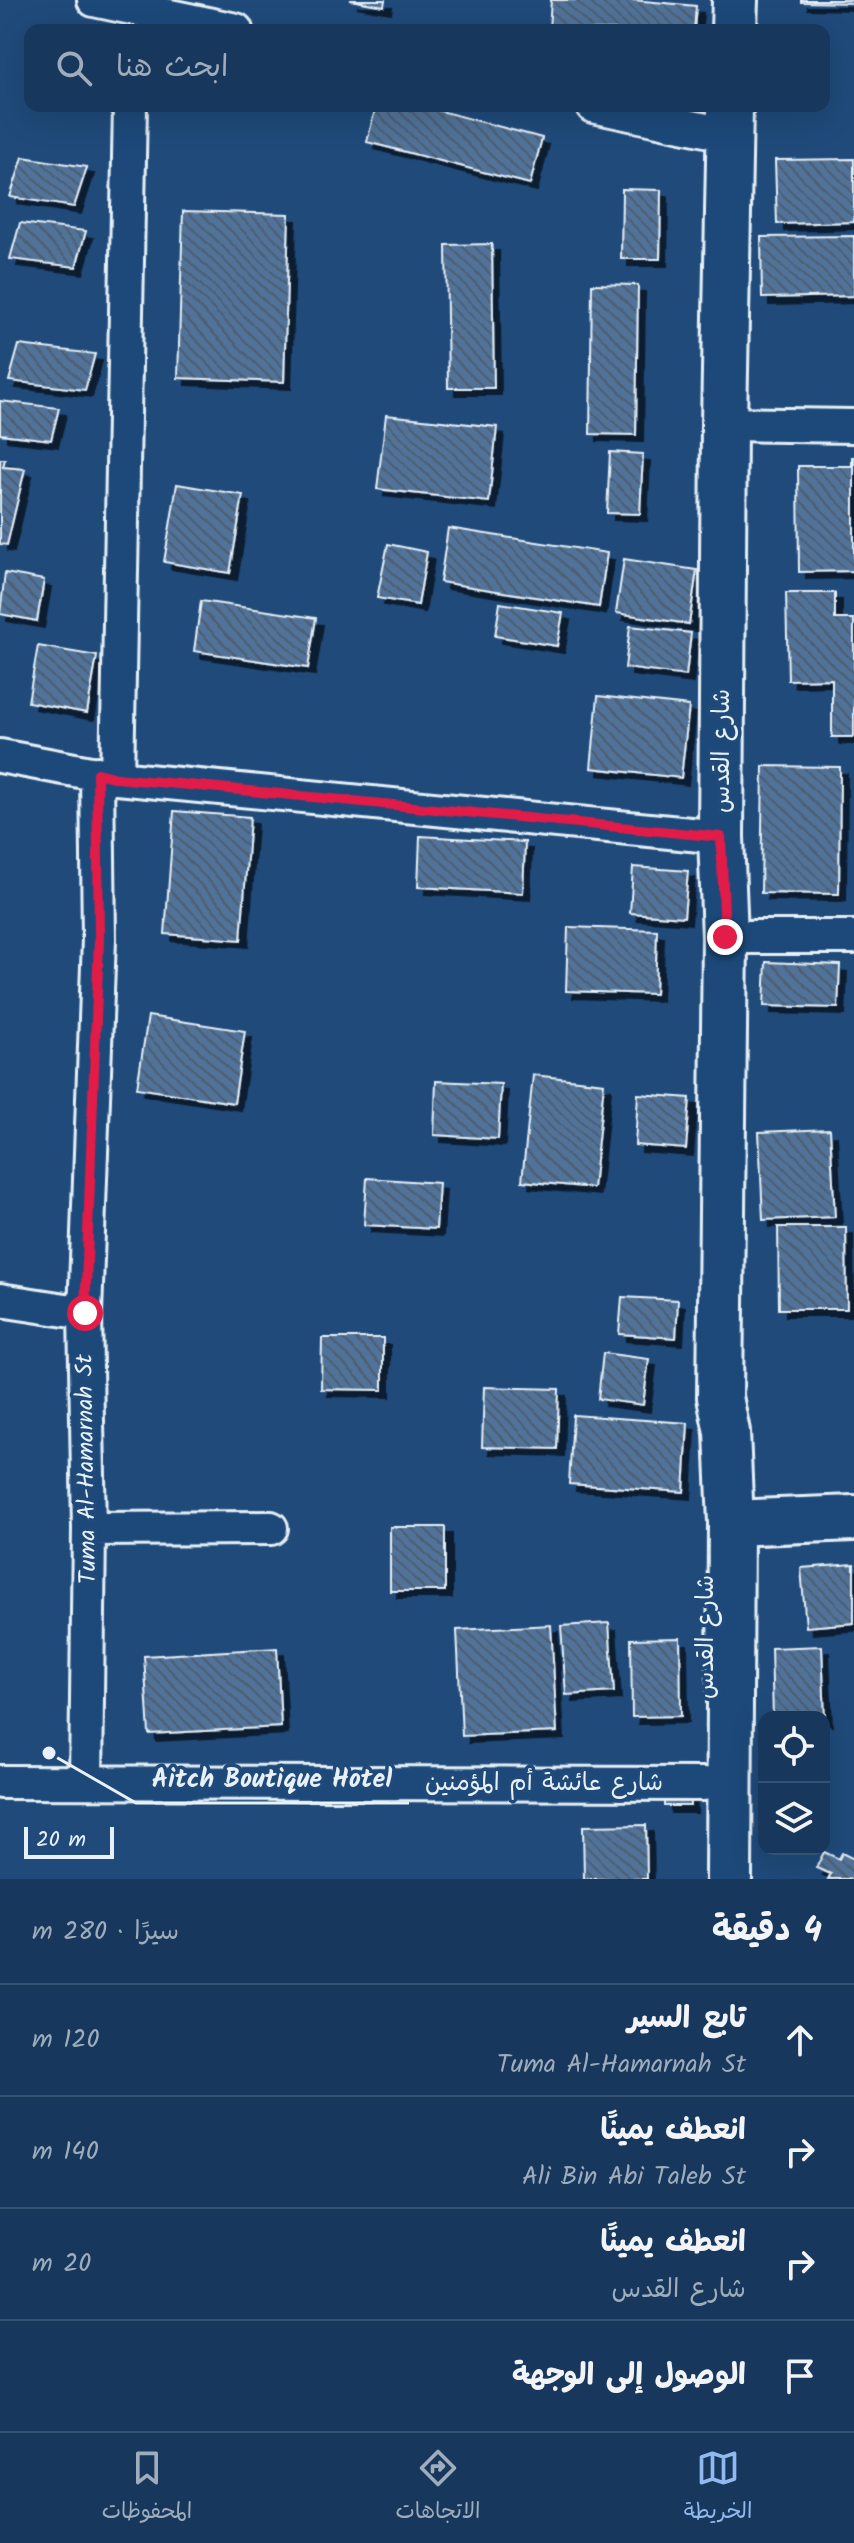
<!DOCTYPE html>
<html lang="ar">
<head>
<meta charset="utf-8">
<style>
	:root { --surface:#17385c; --page:#203f62; --text:#f1f3f6; --muted:#9eacbb; --line:#365272; --accent:#90b9f0 }
	body { margin:0; font-family:Kalam,"Playpen Sans Arabic",sans-serif; background:var(--page); color:var(--text); direction:rtl }
	.controls { position:absolute; right:24px; bottom:24px; display:grid; overflow:hidden; border-radius:16px; box-shadow:0 8px 32px #0002 }
	.controls button { width:72px; height:72px; display:grid; place-items:center; padding:0; border:0; border-bottom:2px solid var(--line); background:var(--surface); color:var(--text); font:40px sans-serif }
	.scale { position:absolute; left:24px; bottom:20px; width:90px; box-sizing:border-box; padding-left:8px; border:4px solid #e8f1f8; border-top:0; font-size:22px; line-height:28px; white-space:nowrap; color:#e8f1f8; -webkit-text-stroke:6px #1f4a7a; paint-order:stroke }
	.stop { position:absolute; width:24px; height:24px; margin:-18px; border:6px solid #e11d48; border-radius:50%; background:#fff }
	.stop.end { background:#e11d48; border-color:#fff; box-shadow:0 2px 8px #0008 }
	.list { margin:0; padding:0; list-style:none }
	h2 { display:flex; justify-content:space-between; align-items:center; height:104px; margin:0; padding:0 32px; font-size:34px }
	h2 small { font-size:26px; font-weight:400; color:var(--muted) }
	.list li { display:grid; grid-template-columns:52px 1fr auto; gap:24px; align-items:center; box-sizing:border-box; height:112px; padding:0 32px; border-top:2px solid var(--line) }
	.list b { display:block; font-size:30px; white-space:nowrap }
	.list p { margin:0; font-size:26px; white-space:nowrap; color:var(--muted) }
	.list em { font-size:26px; font-style:normal; color:var(--muted) }
	.icon { flex:none; width:44px; height:44px; fill:none; stroke:currentColor; stroke-width:2; stroke-linecap:round; stroke-linejoin:round }
	.map { position:relative; flex:none; width:854px; height:1879px; overflow:hidden; direction:ltr }
	.search { position:absolute; background:var(--surface); box-shadow:0 8px 32px #0002; left:24px; right:24px; top:24px; height:88px; display:flex; align-items:center; gap:20px; box-sizing:border-box; padding:0 28px; border-radius:16px; color:var(--muted); font-size:30px }
	.sheet { height:552px; background:var(--surface) }
	nav { display:flex; justify-content:space-around; align-items:center; box-sizing:border-box; height:112px; border-top:2px solid var(--line); background:var(--surface); font-size:22px; color:var(--muted) }
	nav a { display:grid; justify-items:center; gap:4px }
	nav .on { color:var(--accent) }
	.map>svg:first-child { display:block }
	.building { fill:url(#building-back-hatch); stroke:#e8f1f8; stroke-width:2; filter:url(#shadow) }
	.lines { fill:none; stroke-linecap:round; stroke-linejoin:round }
	.street-casing { stroke:#e8f1f8; stroke-width:38 }
	.secondary-casing { stroke:#e8f1f8; stroke-width:50 }
	.primary-casing { stroke:#e8f1f8; stroke-width:50 }
	.street { stroke:#1f4a7a; stroke-width:32 }
	.secondary { stroke:#1f4a7a; stroke-width:44 }
	.primary { stroke:#1f4a7a; stroke-width:44 }
	.route { stroke:#e11d48; stroke-width:10 }
	.labels { text-anchor:middle; dominant-baseline:central; stroke-width:7; stroke-linejoin:round; paint-order:stroke }
	.street-label { font-size:24px; fill:#e8f1f8; stroke:#1f4a7a }
	.leader { fill:none; stroke:#e8f1f8; stroke-width:3 }
	.callout-dot { fill:#e8f1f8; stroke:#1f4a7a; stroke-width:3 }
	.callout-label { font-size:26px; text-anchor:middle; font-weight:bold; fill:#e8f1f8; stroke:#1f4a7a; stroke-width:7; stroke-linejoin:round; paint-order:stroke }
</style>
</head>
<body>
<div class="map">
<svg width="854" height="1879" viewBox="0 0 854 1879">
	<defs>
		<pattern id="building-back-hatch" width="6" height="6" patternUnits="userSpaceOnUse" patternTransform="scale(2)"><rect width="6" height="6" fill="#517399"/><path d="M-1 5l2 2M0 0l6 6M5-1l2 2" fill="none" stroke="#4c5e72"/></pattern>
		<filter id="shadow"><feDropShadow dx="7" dy="7" stdDeviation="0" flood-color="#0009"/></filter>
	</defs>
	<rect width="100%" height="100%" fill="#1f4a7a"/>
	<filter id="ink" filterUnits="userSpaceOnUse"><feTurbulence type="fractalNoise" baseFrequency=".0125" numOctaves="2"/><feDisplacementMap in="SourceGraphic" scale="16" xChannelSelector="R" yChannelSelector="G"/><feConvolveMatrix kernelMatrix="1 2 1 2 8 2 1 2 1" color-interpolation-filters="sRGB"/></filter>
	<g filter="url(#ink)">
		<path class="building" d="M350 0H385L384 6Z
			M551 0H633L696 6 694 30H549Z
			M801 0H854V3L801 2Z
			M376 106H422L542 138 530 184 367 142Z
			M23 157 87 167 74 207 10 197Z
			M854 159V222L777 224 775 160Z
			M622 189 661 190 660 259H621Z
			M183 211 289 214 284 382 178 378Z
			M20 223 86 231 76 267 10 259Z
			M854 236V296L762 298 761 237Z
			M492 244 494 388H448L446 245Z
			M592 284 638 285 636 435 590 434Z
			M19 345 95 354 85 390 9 381Z
			M0 401 59 408 51 440 0 434Z
			M386 415 497 427 489 502 377 489Z
			M610 452 643 454 640 514 607 513Z
			M852 457H854V571L799 572 798 466H852Z
			M0 459H5L3 467 25 469 7 545 0 544Z
			M177 484 243 495 230 573 164 562Z
			M448 528 607 553 599 607 440 582Z
			M388 544 427 552 418 605 377 598Z
			M624 559 697 570 689 624 616 613Z
			M5 573 44 580 37 621 0 614Z
			M786 593H835V619H854V737H832V679L788 680Z
			M201 601 316 618 308 668 194 651Z
			M500 603 563 613 557 646 495 636Z
			M630 626 691 633 686 676 625 668Z
			M38 646 97 656 87 713 28 702Z
			M598 696 689 706 681 778 591 768Z
			M763 766 840 767 839 894 761 893Z
			M174 811 250 817 241 940 165 934Z
			M420 836 525 842 523 893 418 887Z
			M633 867 688 871 684 917 630 913Z
			M568 927 657 930 655 994 566 991Z
			M766 962 840 965 838 1008 764 1006Z
			M148 1016 245 1031 234 1103 137 1088Z
			M533 1075 604 1083 593 1188 522 1181Z
			M436 1081 501 1084 498 1139 434 1135Z
			M638 1094 690 1098 686 1149 635 1145Z
			M830 1129 835 1217 763 1220 759 1132Z
			M367 1178 439 1183 436 1229 364 1225Z
			M778 1227H846L847 1309H779Z
			M622 1297 678 1300 676 1338 619 1334Z
			M322 1338H383V1390L321 1389Z
			M603 1353 649 1359 643 1405 598 1399Z
			M484 1387 559 1389 557 1449 482 1447Z
			M573 1415 688 1423 684 1492 569 1484Z
			M390 1527H445V1591H390Z
			M854 1564V1623L806 1627 801 1568Z
			M609 1623 614 1692 566 1695 561 1626Z
			M551 1625 557 1732 462 1736 457 1630Z
			M680 1638 681 1716 632 1717 631 1639Z
			M822 1646 825 1720 824 1717H773L771 1648Z
			M277 1648 281 1727 149 1734 144 1656Z
			M664 1788H689L690 1806H664Z
			M646 1825 647 1879H584L583 1826Z
			M824 1852 839 1859 842 1853 854 1859V1879H828L831 1874 816 1868Z"/>
		<g class="lines">
			<g class="street-casing">
				<path id="street" d="M94 0 236 30
					M593 106 729 135
					M724 424 854 426
					M0 756 117 778 721 837
					M117 778 130 106
					M725 937H854
					M0 1300 85 1313
					M89 1529 271 1528
					M0 1782 704 1784
					M86 1782 89 1529 85 1313 99 939 97 773"/>
			</g>
			<g class="secondary-casing">
				<path id="secondary" d="M731 1523 854 1518"/>
			</g>
			<g class="primary-casing">
				<path id="primary" d="M734 30 735 0
					M729 1879 731 1523 727 1432 720 1397 725 937 721 837 724 424 730 106"/>
			</g>
			<use href="#street" class="street"/>
			<use href="#secondary" class="secondary"/>
			<use href="#primary" class="primary"/>
		</g>
	</g>
	<g class="lines" filter="url(#ink)">
		<path class="route" d="M85 1313 99 939 97 773 117 778 721 837 725 937"/>
	</g>
	<g class="labels">
		<g class="street-label">
			<text transform="translate(722 751) rotate(-90)">شارع القدس</text>
			<text transform="translate(87 1469) rotate(-91)">Tuma Al-Hamarnah St</text>
			<text transform="translate(706 1637) rotate(-90)">شارع القدس</text>
			<text x="544" y="1783">شارع عائشة أم المؤمنين</text>
		</g>
	</g>
	<path class="leader" d="M49 1753L136 1803H409"/>
	<circle class="callout-dot" cx="49" cy="1753" r="8"/>
	<g class="callout-label">
		<text x="272" y="1787">Aitch Boutique Hotel</text>
	</g>
</svg>
<div class="controls">
<button><svg class="icon" aria-label="locate" viewBox="0 0 24 24"><circle cx="12" cy="12" r="6"/><path d="M12 2v4M12 18v4M2 12h4M18 12h4"/></svg></button>
<button><svg class="icon" aria-label="layers" viewBox="0 0 24 24"><path d="M12 4l9 5-9 5-9-5zM3 14l9 5 9-5"/></svg></button>
</div>
<div class="scale">20 m</div>
<div class="stop" style="left:85px;top:1313px"></div>
<div class="stop end" style="left:725px;top:937px"></div>
<div class="search"><svg class="icon" aria-label="search" viewBox="0 0 24 24"><circle cx="10" cy="10" r="6"/><path d="M15 15l6 6"/></svg>ابحث هنا</div>
</div>
<section class="sheet">
<h2>4 دقيقة<small>سيرًا · 280 m</small></h2>
<ul class="list">
<li><svg class="icon" aria-label="ahead" viewBox="0 0 24 24"><path d="M12 20V5M6 11l6-6 6 6"/></svg><div><b>تابع السير</b><p>Tuma Al-Hamarnah St</p></div><em>120 m</em></li>
<li><svg class="icon" aria-label="right" viewBox="0 0 24 24"><path d="M7 20v-9h11M14 6l5 5-5 5"/></svg><div><b>انعطف يمينًا</b><p>Ali Bin Abi Taleb St</p></div><em>140 m</em></li>
<li><svg class="icon" aria-label="right" viewBox="0 0 24 24"><path d="M7 20v-9h11M14 6l5 5-5 5"/></svg><div><b>انعطف يمينًا</b><p>شارع القدس</p></div><em>20 m</em></li>
<li><svg class="icon" aria-label="arrive" viewBox="0 0 24 24"><path d="M6 21V4h12l-3 4 3 4H6"/></svg><div><b>الوصول إلى الوجهة</b></div></li>
</ul>
</section>
<nav>
<a class="on"><svg class="icon" aria-label="map" viewBox="0 0 24 24"><path d="M3 6l6-2 6 2 6-2v14l-6 2-6-2-6 2zM9 4v14M15 6v14"/></svg>الخريطة</a>
<a><svg class="icon" aria-label="directions" viewBox="0 0 24 24"><path d="M12 3l9 9-9 9-9-9zM9 14v-3h6M13 9l2 2-2 2"/></svg>الاتجاهات</a>
<a><svg class="icon" aria-label="saved" viewBox="0 0 24 24"><path d="M7 4h10v16l-5-4-5 4z"/></svg>المحفوظات</a>
</nav>
</body>
</html>
